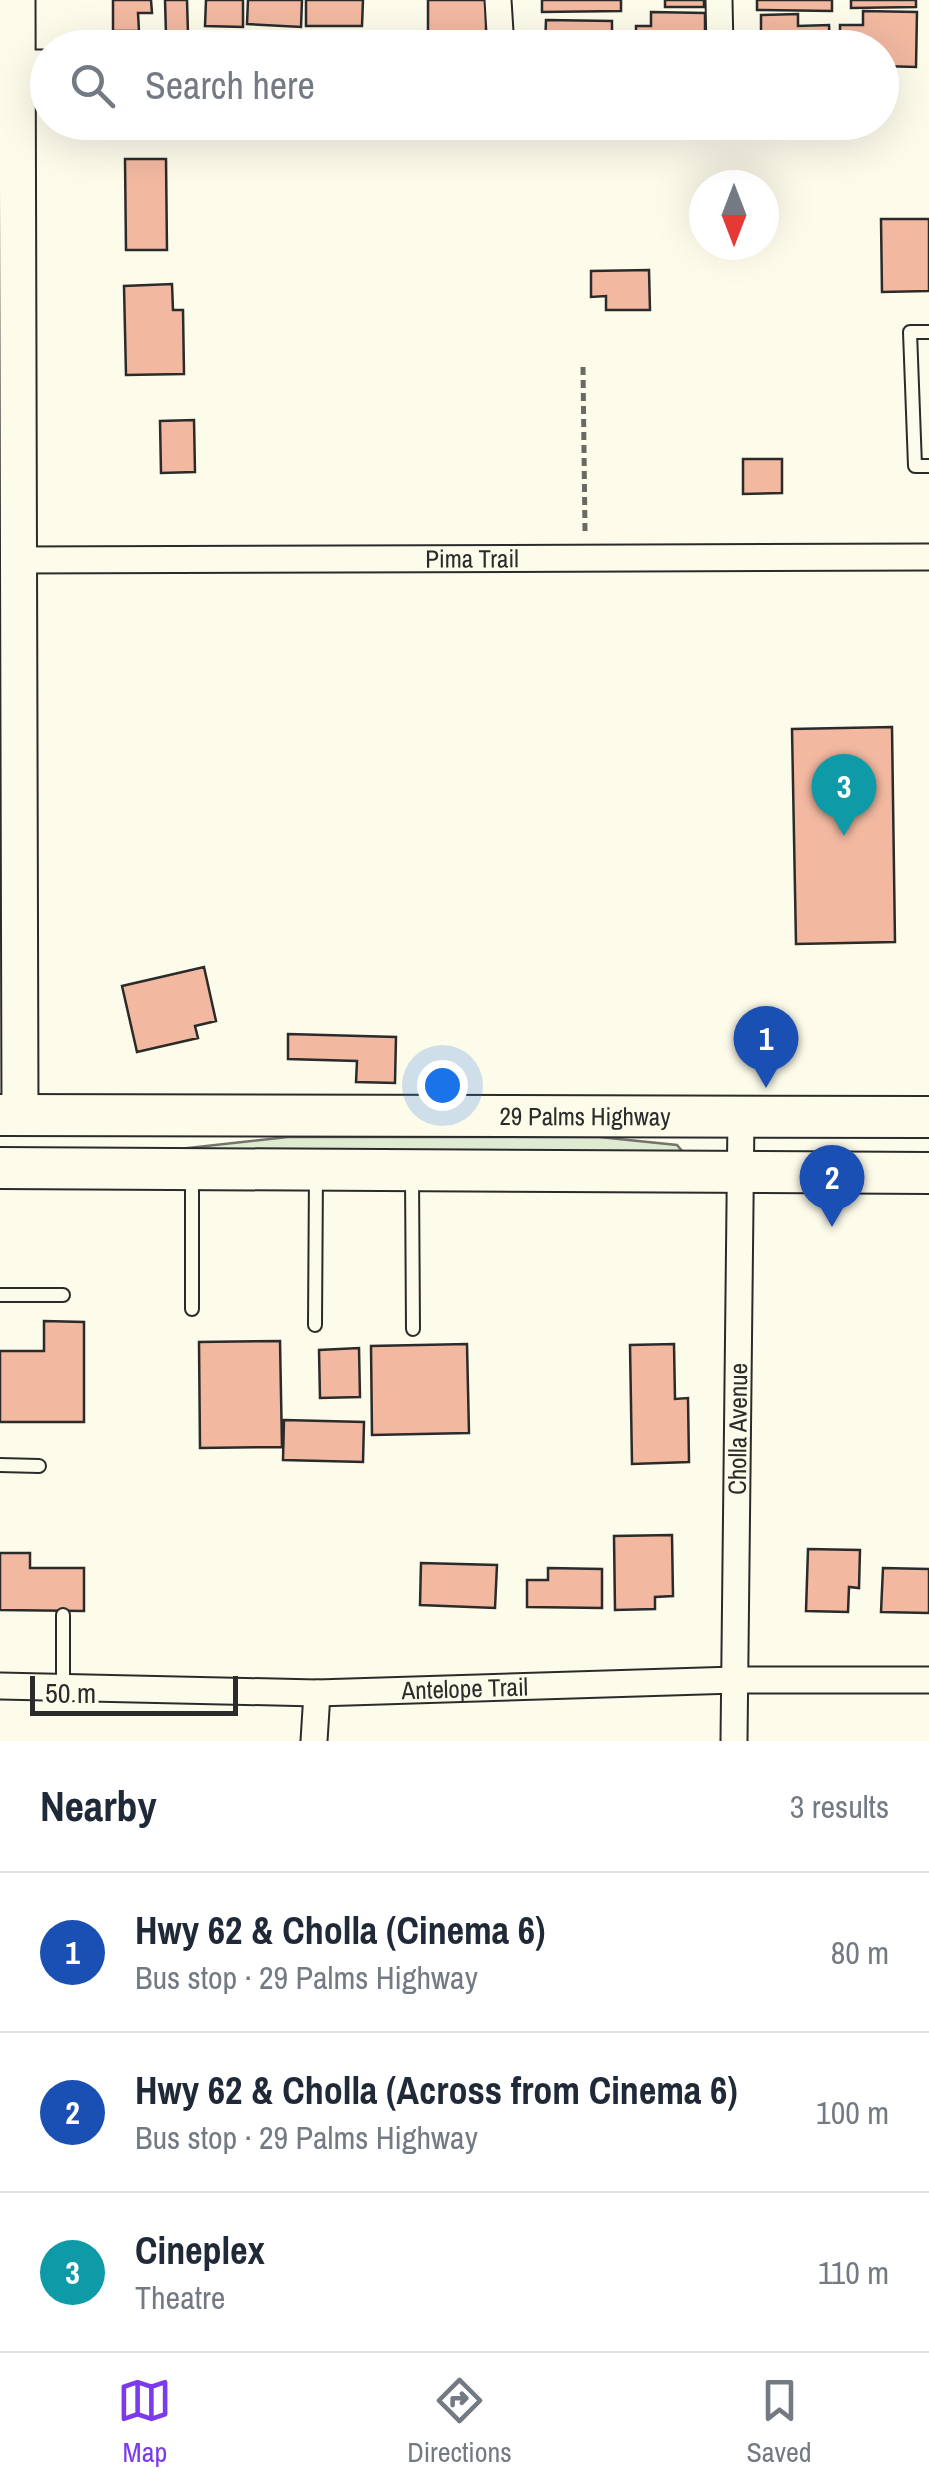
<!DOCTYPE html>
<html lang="en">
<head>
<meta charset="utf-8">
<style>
	:root { --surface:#fff; --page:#f2f2f3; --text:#1f2937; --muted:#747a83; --line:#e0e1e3; --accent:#7c3aed }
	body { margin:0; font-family:"Archivo Narrow",sans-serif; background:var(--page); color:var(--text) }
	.compass { position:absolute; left:689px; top:170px; width:90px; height:90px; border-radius:50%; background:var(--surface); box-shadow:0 10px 40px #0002; rotate:180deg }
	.scale { position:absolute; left:30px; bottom:25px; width:208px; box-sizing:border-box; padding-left:10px; border:5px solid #2b2b2b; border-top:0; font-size:28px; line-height:35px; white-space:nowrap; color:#2b2b2b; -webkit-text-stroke:8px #fdfbea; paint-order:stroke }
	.you { position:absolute; left:442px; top:1085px; width:35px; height:35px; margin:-25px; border:8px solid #fff; border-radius:50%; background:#1a73e8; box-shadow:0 0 0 15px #1a73e833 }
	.badge { display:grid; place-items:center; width:65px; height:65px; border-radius:50%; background:var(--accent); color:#fff; font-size:32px; font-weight:700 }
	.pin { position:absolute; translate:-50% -82px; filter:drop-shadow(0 2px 5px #0008) }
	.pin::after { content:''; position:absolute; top:52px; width:35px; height:30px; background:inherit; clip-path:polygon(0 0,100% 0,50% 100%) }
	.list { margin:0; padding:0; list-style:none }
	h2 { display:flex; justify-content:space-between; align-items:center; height:130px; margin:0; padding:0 40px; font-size:42px }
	h2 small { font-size:32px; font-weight:400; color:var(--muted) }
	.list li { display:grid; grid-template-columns:65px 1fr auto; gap:30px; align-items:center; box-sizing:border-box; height:160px; padding:0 40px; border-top:2px solid var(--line) }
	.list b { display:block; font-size:38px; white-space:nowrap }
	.list p { margin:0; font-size:32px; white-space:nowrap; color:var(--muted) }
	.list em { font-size:32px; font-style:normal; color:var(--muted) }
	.icon { flex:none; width:55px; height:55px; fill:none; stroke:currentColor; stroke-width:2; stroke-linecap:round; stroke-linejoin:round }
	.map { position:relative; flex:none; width:929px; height:1741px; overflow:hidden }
	.search { position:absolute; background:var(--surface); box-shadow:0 10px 40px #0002; left:30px; right:30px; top:30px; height:110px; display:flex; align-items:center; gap:25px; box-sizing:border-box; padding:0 35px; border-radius:55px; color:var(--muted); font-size:38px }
	.sheet { height:610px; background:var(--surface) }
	nav { display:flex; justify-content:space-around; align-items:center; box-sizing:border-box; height:140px; border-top:2px solid var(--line); background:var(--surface); font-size:28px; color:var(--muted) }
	nav a { display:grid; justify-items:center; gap:5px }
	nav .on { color:var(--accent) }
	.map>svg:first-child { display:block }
	.green { fill:#deebd1; stroke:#74746e; stroke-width:2.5 }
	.building { fill:#f2b8a0; stroke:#2b2b2b; stroke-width:2.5 }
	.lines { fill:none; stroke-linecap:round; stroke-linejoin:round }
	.lane-casing { stroke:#2b2b2b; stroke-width:16 }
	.street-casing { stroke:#2b2b2b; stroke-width:29 }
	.secondary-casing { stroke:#2b2b2b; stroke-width:39 }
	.primary-casing { stroke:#2b2b2b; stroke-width:44 }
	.path { stroke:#6a6964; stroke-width:5; stroke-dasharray:8 5; stroke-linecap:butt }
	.lane { stroke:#fdfbea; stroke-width:12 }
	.street { stroke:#fdfbea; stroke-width:25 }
	.secondary { stroke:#fdfbea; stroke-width:35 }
	.primary { stroke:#fdfbea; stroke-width:40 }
	.labels { text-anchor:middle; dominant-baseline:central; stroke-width:8; stroke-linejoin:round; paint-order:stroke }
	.street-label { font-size:25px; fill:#2b2b2b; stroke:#fdfbea }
</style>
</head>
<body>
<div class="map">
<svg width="929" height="1741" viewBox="0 0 929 1741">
	<rect width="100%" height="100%" fill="#fdfbea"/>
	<path class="green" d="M288 1137H599L677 1145 682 1151 680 1155 179 1149Z"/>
	<path class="building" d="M113 0H151L152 13H138L139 31H113Z
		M165 0H187L188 34H166Z
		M206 0H243V27L205 26Z
		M248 0H302L301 27 247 24Z
		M306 0H363L362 26H306Z
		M428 0H486V32L428 33Z
		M542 0H621V11L542 12Z
		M665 0H704V7H665Z
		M757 0H832V11L757 10Z
		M851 0H916V7L851 8Z
		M863 11 917 12 916 67 882 66V48H840V25H863Z
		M651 12 705 13V48H636V26H651Z
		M798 14V26L829 25 830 48H761V15Z
		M546 20 612 21V48H545Z
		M109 122H161V138L108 136Z
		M174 122H219V133L174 132Z
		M299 122H351V135L299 134Z
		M363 122H419V135L364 136Z
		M473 122V135L439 136V124L427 122Z
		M542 122H610V131L542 129Z
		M659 122H706V126H659Z
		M757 122H834V129L757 130Z
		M125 159H166L167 250H126Z
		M881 219H929V291L882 292Z
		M649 270 650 310H606V296L591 297V271Z
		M172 284 173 310H183L184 374 126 375 124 286Z
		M194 420 195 472 161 473 160 421Z
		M743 459H782V493L743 494Z
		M892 727 895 942 796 944 792 729Z
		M204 967 216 1021 195 1026 198 1038 137 1052 122 986Z
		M288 1034 396 1037 395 1083 356 1082 357 1061 288 1059Z
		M44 1321 84 1322V1422H0V1351H44Z
		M280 1341 282 1447 200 1448 199 1342Z
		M467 1344 469 1433 372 1435 371 1346Z
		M674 1344 675 1399 688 1398 689 1462 632 1464 630 1345Z
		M359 1348 360 1397 320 1398 319 1350Z
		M284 1420 364 1422 363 1462 283 1460Z
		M672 1535 673 1596 655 1597V1609L615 1610 614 1536Z
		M808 1549 860 1550 859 1588 849 1587 848 1612 806 1611Z
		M0 1553H30V1568H84V1611L0 1610Z
		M421 1563 497 1565 495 1608 420 1605Z
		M548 1568 602 1569V1608L527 1607V1580H548Z
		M883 1568 929 1569V1613L881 1612Z"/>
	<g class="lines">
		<g class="lane-casing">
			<path id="lane" d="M929 332H910L915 466H929
				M192 1176V1309
				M412 1176 413 1329
				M0 1295H63
				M315 1325 316 1173
				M0 1465 39 1466
				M63 1615V1688"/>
		</g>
		<g class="street-casing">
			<g id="street">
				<path d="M498 0 501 48"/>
				<path d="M719 0 720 48"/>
				<path d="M17 63H48"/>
				<path d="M720 122 721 125"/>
				<path id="s1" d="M17 560 929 557"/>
				<path id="s2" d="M0 1686 317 1693 735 1680H929"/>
				<path d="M314 1741 317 1693"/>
				<path id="s3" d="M734 1741 741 1116"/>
			</g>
		</g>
		<g class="secondary-casing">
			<path id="secondary" d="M17 0 20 1115"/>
		</g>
		<g class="primary-casing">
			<g id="primary">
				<path id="s4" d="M0 1115 929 1117"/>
				<path d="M0 1168 929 1173"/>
			</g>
		</g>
		<path class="path" d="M583 367 585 531"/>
		<use href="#lane" class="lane"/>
		<use href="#street" class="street"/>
		<use href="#secondary" class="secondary"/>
		<use href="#primary" class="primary"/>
	</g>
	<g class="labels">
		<g class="street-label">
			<text stroke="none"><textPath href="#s1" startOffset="455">Pima Trail</textPath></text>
			<text stroke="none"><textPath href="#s4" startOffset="585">29 Palms Highway</textPath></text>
			<text stroke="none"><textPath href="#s3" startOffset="312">Cholla Avenue</textPath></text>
			<text stroke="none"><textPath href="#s2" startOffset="465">Antelope Trail</textPath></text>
		</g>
	</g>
</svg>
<svg class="compass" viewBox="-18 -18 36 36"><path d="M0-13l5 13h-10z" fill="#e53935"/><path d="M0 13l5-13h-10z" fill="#747a83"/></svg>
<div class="scale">50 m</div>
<div class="you"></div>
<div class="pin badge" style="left:766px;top:1088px;background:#1a4fb4">1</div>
<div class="pin badge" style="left:832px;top:1227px;background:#1a4fb4">2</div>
<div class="pin badge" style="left:844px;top:836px;background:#0f9aa8">3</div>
<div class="search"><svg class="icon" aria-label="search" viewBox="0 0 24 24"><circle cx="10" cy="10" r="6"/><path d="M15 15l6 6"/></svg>Search here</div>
</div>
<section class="sheet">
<h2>Nearby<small>3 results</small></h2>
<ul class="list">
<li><span class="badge" style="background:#1a4fb4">1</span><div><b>Hwy 62 &amp; Cholla (Cinema 6)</b><p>Bus stop · 29 Palms Highway</p></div><em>80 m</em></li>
<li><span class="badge" style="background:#1a4fb4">2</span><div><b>Hwy 62 &amp; Cholla (Across from Cinema 6)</b><p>Bus stop · 29 Palms Highway</p></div><em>100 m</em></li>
<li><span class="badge" style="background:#0f9aa8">3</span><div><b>Cineplex</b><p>Theatre</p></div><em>110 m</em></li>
</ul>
</section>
<nav>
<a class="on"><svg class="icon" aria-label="map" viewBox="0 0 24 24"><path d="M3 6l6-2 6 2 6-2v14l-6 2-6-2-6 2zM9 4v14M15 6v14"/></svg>Map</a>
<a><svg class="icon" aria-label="directions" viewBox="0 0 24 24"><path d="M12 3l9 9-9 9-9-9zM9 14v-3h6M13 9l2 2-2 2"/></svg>Directions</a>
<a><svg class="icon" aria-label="saved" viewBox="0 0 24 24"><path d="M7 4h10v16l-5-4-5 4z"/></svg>Saved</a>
</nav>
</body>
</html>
